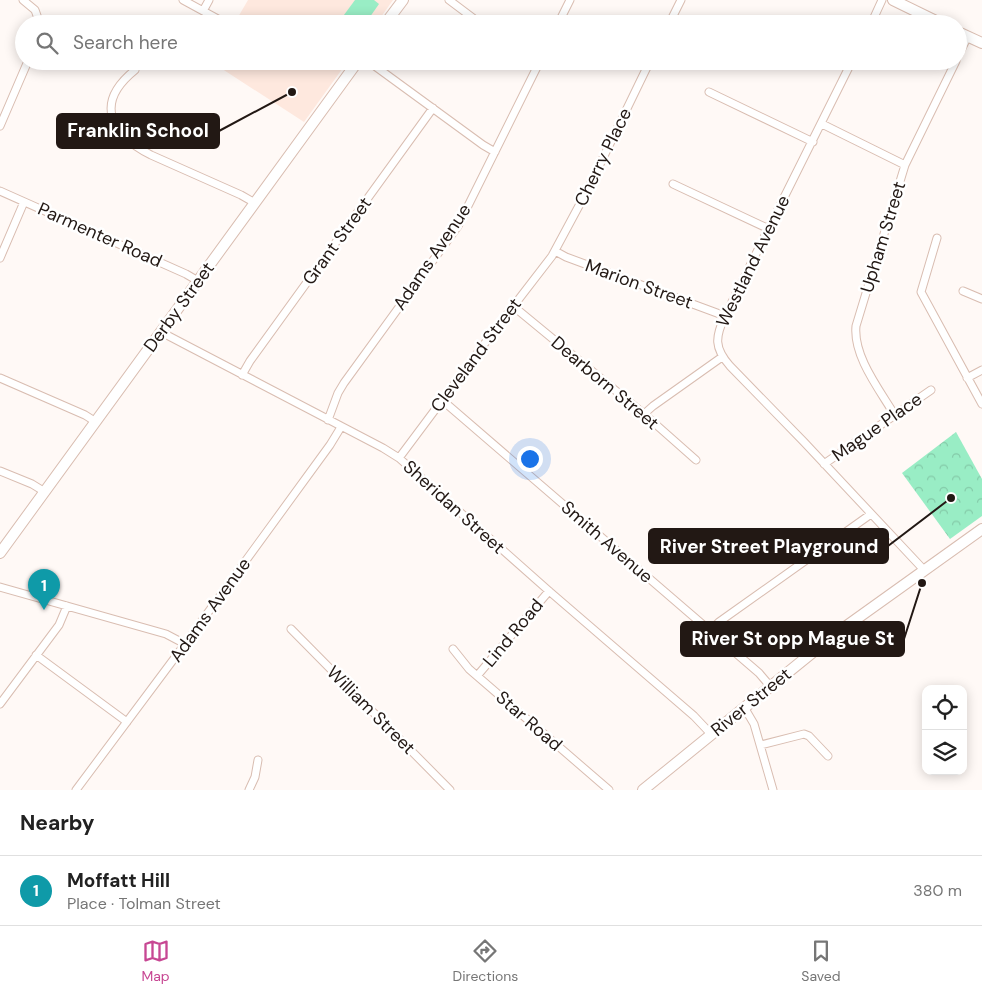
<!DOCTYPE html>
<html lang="en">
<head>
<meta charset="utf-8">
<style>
	:root { --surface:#fff; --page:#f6f6f6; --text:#222; --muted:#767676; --line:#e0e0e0; --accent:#c74793 }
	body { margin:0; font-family:"DM Sans",sans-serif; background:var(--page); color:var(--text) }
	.controls { position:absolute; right:15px; bottom:15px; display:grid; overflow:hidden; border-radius:10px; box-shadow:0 2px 12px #0003 }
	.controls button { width:45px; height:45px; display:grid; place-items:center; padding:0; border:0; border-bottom:1px solid var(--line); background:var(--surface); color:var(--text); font:25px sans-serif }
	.you { position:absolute; left:529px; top:458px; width:18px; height:18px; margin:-12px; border:4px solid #fff; border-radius:50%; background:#1a73e8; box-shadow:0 0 0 8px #1a73e833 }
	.badge { display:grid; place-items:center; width:32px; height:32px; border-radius:50%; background:var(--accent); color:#fff; font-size:16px; font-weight:700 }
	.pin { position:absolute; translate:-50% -41px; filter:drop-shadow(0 1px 2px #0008) }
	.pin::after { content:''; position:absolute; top:26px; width:18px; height:15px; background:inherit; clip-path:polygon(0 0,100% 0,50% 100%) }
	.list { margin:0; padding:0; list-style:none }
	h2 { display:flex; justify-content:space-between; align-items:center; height:65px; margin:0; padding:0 20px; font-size:21px }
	h2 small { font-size:16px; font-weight:400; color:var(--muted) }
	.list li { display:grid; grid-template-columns:32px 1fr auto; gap:15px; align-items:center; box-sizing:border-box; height:70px; padding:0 20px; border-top:1px solid var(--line) }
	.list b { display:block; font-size:19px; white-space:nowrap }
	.list p { margin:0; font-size:16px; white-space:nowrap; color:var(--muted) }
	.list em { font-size:16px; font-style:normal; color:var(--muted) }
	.icon { flex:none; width:28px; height:28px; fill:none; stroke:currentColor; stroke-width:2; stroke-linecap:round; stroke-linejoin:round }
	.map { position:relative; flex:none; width:982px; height:790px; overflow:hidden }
	.search { position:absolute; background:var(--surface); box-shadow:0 2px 12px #0003; left:15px; right:15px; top:15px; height:55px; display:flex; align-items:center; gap:12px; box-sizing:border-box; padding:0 18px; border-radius:28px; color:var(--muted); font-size:19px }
	.sheet { height:135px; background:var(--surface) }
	nav { display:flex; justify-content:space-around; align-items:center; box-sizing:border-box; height:70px; border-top:1px solid var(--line); background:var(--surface); font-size:14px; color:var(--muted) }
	nav a { display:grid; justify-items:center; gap:2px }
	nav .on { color:var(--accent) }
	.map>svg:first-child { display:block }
	.built { fill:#fee8de }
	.park { fill:url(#park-crowns) }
	.garden { fill:#99edc5 }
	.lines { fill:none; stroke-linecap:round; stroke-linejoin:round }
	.street-casing { stroke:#d9bdb1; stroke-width:9 }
	.secondary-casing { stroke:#d9bdb1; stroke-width:12 }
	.street { stroke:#fff; stroke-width:7 }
	.secondary { stroke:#fff; stroke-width:10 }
	.labels { text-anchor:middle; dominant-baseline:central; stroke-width:5; stroke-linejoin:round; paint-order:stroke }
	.street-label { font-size:18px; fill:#221814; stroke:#fff }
	.leader { fill:none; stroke:#221814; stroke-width:2 }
	.callout-dot { fill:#221814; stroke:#fff; stroke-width:2 }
	.callout { fill:#221814; stroke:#221814; stroke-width:2 }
	.callout-label { font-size:19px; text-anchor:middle; font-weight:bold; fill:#fff }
</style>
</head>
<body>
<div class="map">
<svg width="982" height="790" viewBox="0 0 982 790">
	<defs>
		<pattern id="park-crowns" width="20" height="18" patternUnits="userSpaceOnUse" patternTransform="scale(1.25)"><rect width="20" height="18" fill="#99edc5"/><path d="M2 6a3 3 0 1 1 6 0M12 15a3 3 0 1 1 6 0" fill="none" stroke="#84caa8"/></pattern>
	</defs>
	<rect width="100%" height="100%" fill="#fff9f6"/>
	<path class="built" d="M248 0H393L376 24H234Z
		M214 61H348L304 122 213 63Z"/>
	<path class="park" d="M956 432 982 479V516L950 539 902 473Z"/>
	<path class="garden" d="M355 0H374L379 4 365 24H347L341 19Z"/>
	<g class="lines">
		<g class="street-casing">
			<path id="street" d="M23 0 35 10 40 24
				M183 0 227 24
				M449 0 481 24
				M203 11 209 0
				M558 24 570 0
				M669 24 681 0
				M871 24 882 0
				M958 56 968 36
				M368 61 483 145 495 152
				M852 61 725 316C715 337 714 348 730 366L804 442 924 570
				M135 70C94 103 110 134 151 155L241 195 255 203
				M709 92 813 142
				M822 124 905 165
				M0 126 28 61
				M673 184 769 229
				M0 191 186 274 198 281
				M937 238 921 292 982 404
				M555 251 566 257 725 316
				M0 258 24 202
				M963 291 982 299
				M513 306 644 414 696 460
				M161 332 383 448 399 458 549 591 694 716 711 734
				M242 375 250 361 433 108
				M0 378 85 415 96 422
				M967 378 982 370
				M442 400 759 673 770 686
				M644 414 653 406 722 357
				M894 414C879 389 853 356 856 326L905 165 956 61
				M328 420 338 393 344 383 458 226 540 61
				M399 458 485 343 552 256 588 189 650 61
				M824 464 931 390
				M0 471 32 484 45 492
				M0 587 166 634 185 644
				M291 629 450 790
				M710 631 719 622 871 514
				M453 649 469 669 609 790
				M36 655 127 722
				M477 676 549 591
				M0 704 59 625 67 606
				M744 707 754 724 773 790
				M761 745 804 734 809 736 828 756
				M76 790 185 644 330 445 341 427
				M249 790 255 777 258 760"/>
		</g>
		<g class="secondary-casing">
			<path id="secondary" d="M893 0 942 24
				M385 24 403 0
				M958 32 982 43
				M0 553 358 61
				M643 790 834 635 982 529"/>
		</g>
		<use href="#street" class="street"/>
		<use href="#secondary" class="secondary"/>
	</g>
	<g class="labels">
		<g class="street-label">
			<text transform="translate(603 157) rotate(-64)">Cherry Place</text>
			<text transform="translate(100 235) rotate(24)">Parmenter Road</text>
			<text transform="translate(883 237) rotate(-73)">Upham Street</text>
			<text transform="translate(337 241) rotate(-54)">Grant Street</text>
			<text transform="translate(432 257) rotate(-56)">Adams Avenue</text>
			<text transform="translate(753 261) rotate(-64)">Westland Avenue</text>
			<text transform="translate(639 284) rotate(20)">Marion Street</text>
			<text transform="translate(179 307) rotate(-54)">Derby Street</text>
			<text transform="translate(476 355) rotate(-53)">Cleveland Street</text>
			<text transform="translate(605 383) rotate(40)">Dearborn Street</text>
			<text transform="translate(877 427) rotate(-35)">Mague Place</text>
			<text transform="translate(454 507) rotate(42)">Sheridan Street</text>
			<text transform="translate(607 542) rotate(41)">Smith Avenue</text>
			<text transform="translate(210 610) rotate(-54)">Adams Avenue</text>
			<text transform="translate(513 633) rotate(-50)">Lind Road</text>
			<text transform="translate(751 702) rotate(-39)">River Street</text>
			<text transform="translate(371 710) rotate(45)">William Street</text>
			<text transform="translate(529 721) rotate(41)">Star Road</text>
		</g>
	</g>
	<path class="leader" d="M292 92L219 131M951 498L888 546M922 583L904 639"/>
	<g class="callout-dot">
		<circle cx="292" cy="92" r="5"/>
		<circle cx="951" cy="498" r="5"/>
		<circle cx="922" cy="583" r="5"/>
	</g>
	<g class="callout">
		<rect x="57" y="114" width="162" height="34" rx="5"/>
		<rect x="649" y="529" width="239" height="34" rx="5"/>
		<rect x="681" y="622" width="223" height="34" rx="5"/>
	</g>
	<g class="callout-label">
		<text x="138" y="137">Franklin School</text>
		<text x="769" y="553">River Street Playground</text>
		<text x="793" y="645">River St opp Mague St</text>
	</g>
</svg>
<div class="controls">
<button><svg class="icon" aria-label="locate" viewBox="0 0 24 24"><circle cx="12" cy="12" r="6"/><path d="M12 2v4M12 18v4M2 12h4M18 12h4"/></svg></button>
<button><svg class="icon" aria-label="layers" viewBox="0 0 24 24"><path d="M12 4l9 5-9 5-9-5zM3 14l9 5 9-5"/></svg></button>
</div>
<div class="you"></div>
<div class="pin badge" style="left:44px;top:610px;background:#0f9aa8">1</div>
<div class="search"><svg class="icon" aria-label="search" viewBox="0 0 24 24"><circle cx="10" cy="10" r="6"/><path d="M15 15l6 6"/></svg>Search here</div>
</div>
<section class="sheet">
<h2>Nearby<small></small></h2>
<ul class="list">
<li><span class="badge" style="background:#0f9aa8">1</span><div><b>Moffatt Hill</b><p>Place · Tolman Street</p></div><em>380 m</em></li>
</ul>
</section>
<nav>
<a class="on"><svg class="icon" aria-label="map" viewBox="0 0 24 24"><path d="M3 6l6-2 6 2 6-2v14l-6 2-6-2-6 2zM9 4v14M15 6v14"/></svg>Map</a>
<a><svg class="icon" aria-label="directions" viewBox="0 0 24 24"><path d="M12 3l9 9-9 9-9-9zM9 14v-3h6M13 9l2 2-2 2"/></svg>Directions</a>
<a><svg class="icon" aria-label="saved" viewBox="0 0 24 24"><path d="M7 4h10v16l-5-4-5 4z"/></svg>Saved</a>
</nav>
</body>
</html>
